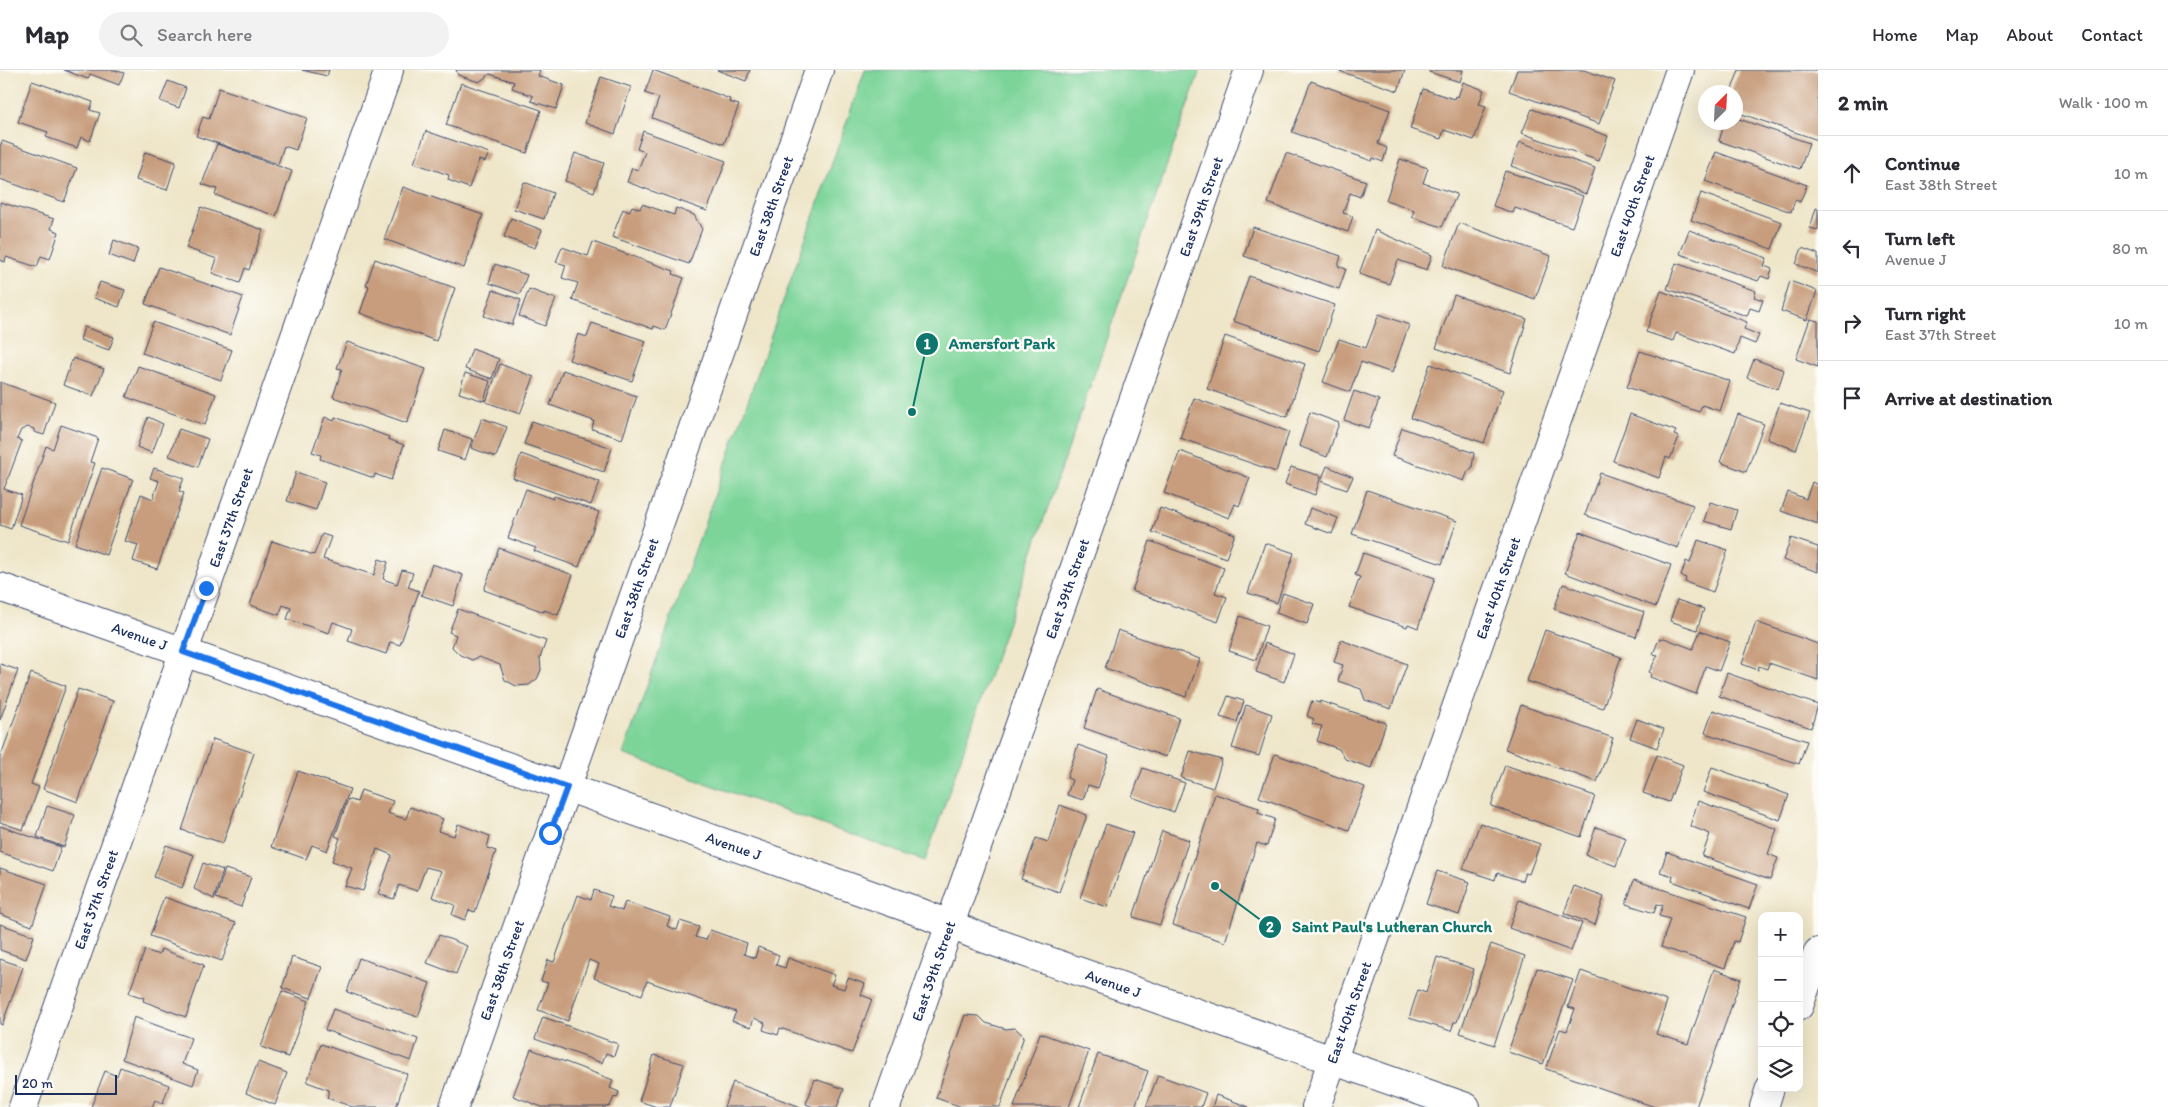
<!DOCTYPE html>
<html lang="en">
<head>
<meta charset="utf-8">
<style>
	:root { --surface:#fff; --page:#f2f2f3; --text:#2b2b33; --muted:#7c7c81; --line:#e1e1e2 }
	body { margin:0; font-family:Itim,sans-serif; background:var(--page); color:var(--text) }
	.controls { position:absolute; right:15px; bottom:15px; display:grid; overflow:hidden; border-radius:10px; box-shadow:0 5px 20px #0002 }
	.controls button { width:45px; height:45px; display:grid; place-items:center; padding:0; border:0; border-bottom:1px solid var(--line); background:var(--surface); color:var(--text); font:25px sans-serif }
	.compass { position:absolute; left:1698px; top:15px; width:45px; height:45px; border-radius:50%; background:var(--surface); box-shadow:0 5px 20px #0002; rotate:24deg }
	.scale { position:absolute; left:15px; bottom:12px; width:102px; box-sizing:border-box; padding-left:5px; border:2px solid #1b2f5e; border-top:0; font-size:14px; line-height:18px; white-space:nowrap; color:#1b2f5e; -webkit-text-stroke:4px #fdfcf7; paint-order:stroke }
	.stop { position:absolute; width:15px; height:15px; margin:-11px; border:4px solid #1a73e8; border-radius:50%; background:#fff }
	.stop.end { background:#1a73e8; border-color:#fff; box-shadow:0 1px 5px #0008 }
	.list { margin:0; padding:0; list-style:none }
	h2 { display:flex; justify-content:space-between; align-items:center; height:65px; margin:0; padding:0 20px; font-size:21px }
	h2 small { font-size:16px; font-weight:400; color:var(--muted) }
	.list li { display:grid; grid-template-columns:32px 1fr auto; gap:15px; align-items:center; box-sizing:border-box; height:75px; padding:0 20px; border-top:1px solid var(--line) }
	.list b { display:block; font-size:19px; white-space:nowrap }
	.list p { margin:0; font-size:16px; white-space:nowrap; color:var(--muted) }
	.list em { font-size:16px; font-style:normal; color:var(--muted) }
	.icon { flex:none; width:28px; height:28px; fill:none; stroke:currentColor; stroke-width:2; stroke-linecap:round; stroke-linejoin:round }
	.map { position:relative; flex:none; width:1818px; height:1037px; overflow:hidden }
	header { display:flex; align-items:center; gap:30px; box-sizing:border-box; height:70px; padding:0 25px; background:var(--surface); border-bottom:1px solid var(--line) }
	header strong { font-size:24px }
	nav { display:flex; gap:28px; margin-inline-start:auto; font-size:18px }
	.search { width:350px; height:45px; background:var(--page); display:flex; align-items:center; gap:12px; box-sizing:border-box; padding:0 18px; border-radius:28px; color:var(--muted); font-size:19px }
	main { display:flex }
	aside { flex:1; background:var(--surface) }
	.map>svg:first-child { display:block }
	.green { fill:#7cd499; stroke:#4c827c }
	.building { fill:#c79d7d }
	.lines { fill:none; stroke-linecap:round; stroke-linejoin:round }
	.minor-casing { stroke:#3b4a6e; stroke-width:30 }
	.minor { stroke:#fff; stroke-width:28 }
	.route { stroke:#1a73e8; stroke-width:6 }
	.labels { text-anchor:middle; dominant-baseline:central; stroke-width:5; stroke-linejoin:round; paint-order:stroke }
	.street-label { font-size:15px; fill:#1b2f5e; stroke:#fdfcf7 }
	.leader { fill:none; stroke:#0f766e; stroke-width:2 }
	.callout-dot { fill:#0f766e; stroke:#fdfcf7; stroke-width:2 }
	.mark-label { font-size:15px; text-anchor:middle; font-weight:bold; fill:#fff }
	.callout-label { font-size:16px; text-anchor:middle; font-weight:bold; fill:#0f766e; stroke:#fdfcf7; stroke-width:5; stroke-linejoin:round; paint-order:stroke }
</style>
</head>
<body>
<header>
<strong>Map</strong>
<div class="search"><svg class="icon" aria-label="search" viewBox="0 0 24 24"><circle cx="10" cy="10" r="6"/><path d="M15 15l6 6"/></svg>Search here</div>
<nav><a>Home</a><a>Map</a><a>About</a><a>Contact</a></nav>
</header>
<main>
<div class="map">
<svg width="1818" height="1037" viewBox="0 0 1818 1037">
	<rect width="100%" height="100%" fill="#fdfcf7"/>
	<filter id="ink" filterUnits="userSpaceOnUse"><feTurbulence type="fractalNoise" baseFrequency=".02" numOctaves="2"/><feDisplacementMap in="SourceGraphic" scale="10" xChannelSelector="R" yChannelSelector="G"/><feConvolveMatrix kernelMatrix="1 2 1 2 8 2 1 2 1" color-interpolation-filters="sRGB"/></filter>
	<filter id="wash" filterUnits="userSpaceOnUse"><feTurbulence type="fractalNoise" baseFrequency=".0096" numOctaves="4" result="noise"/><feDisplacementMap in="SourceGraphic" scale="20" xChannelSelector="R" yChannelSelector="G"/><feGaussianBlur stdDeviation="1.12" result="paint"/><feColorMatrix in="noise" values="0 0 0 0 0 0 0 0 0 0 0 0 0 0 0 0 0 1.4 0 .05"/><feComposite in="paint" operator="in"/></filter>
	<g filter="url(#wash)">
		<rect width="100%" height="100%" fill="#efe6c9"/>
		<path class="green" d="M865 0H1200L925 791 623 684Z"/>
		<g id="blocks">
			<path class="building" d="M64 0H114L124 3 119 15 90 4 88 9Z
				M302 0H329L327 6Z
				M456 0H540L538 6 564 15 556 39 531 31 533 26 512 18 514 12 490 4 479 12 458 5Z
				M653 0 730 29 729 32 739 35 724 74 652 48 659 28 645 23Z
				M717 0H750L746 11Z
				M1336 0H1405L1398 21Z
				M1429 0H1463L1460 12 1429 2Z
				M1517 0H1584L1615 11 1599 54 1509 21Z
				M1739 0H1818V70L1736 42V22H1731Z
				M601 7 631 17 615 64 585 53Z
				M32 11 93 32 90 40 100 43 90 71 81 67 77 78 46 67 48 62 18 52Z
				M168 11 186 18 179 38 160 31Z
				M1311 11 1390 40 1378 74 1387 78 1383 92 1373 88 1372 91 1292 62Z
				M1463 12 1484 20 1479 34 1486 36 1474 70 1444 60 1441 69 1410 59 1423 19 1454 29 1455 26 1458 27Z
				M461 13 541 40 527 83 446 55Z
				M219 18 307 48 296 80 284 76 278 94 196 66 203 47 209 49Z
				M1532 39 1608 66 1599 91 1522 63Z
				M1736 48 1809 73 1800 99 1719 71 1725 52H1736Z
				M426 61 489 83 485 92 479 90 469 118 448 110 449 105 414 93Z
				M643 61 726 91 707 141 627 112 632 98 638 100 645 82 637 79Z
				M2 71 77 98 64 132 0 109V77Z
				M1520 72 1595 98 1586 124 1511 96Z
				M217 74 292 101 276 146 215 125 217 119 202 114Z
				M145 82 176 92 167 120 136 110Z
				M1716 82 1807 115 1800 132 1795 130 1791 142 1705 111Z
				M575 83 604 93 594 122 565 111Z
				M1286 83 1366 111 1360 127 1350 123 1343 143 1353 146 1348 162 1268 133Z
				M1400 89 1428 98 1423 113 1457 124 1442 157 1412 147 1414 140 1386 130Z
				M1505 101 1583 126 1572 157 1515 138 1513 143 1493 136Z
				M524 112 553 123 544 149 514 139Z
				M403 117 483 145 464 198 384 169Z
				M1701 123 1782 152 1772 179 1691 150Z
				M0 132 54 149 51 159 59 162 50 189 41 186 37 197 6 187 5 192 0 190Z
				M642 134 674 145 676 138 694 145 702 159 689 194 612 167 623 139 629 142 632 136 640 139Z
				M201 137 263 160 249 200 245 198 240 213 212 203 217 189 186 178Z
				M1816 138 1818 139V160L1810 158Z
				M511 148 542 160 535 178 504 167Z
				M1459 153 1551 186 1535 229 1443 196Z
				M1253 157 1341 186 1338 196 1346 199 1339 219 1244 186Z
				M1375 160 1432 185 1427 200 1398 190 1389 214 1359 204Z
				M1689 160 1767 188 1764 196 1772 199 1769 209 1761 206 1758 211 1680 184Z
				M114 170 138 179 133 194 109 185Z
				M593 172 674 201 673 204 684 208 665 260 654 256 653 259 572 230 578 213 562 208 566 195 556 192 562 177 588 186Z
				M1802 178 1818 184V203L1796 194Z
				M375 189 455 218 436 271 360 243 369 216 366 215Z
				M1676 193 1756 221 1754 227 1763 230 1759 241 1750 238 1747 246 1667 219Z
				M495 194 527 205 520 224 489 213Z
				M159 197 243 227 230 265 145 234Z
				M1249 206 1335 235 1319 281 1233 251Z
				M1790 211 1817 221 1807 250 1781 241Z
				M100 212 125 220 119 237 94 228Z
				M529 219 556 229 545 256 519 246Z
				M493 220 521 230 512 255 484 246Z
				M1661 221 1747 252 1744 259 1759 265 1755 274 1740 268 1735 284 1676 263 1673 271 1646 262Z
				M1454 225 1527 249 1510 303 1436 278Z
				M1379 244 1409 255 1392 303 1361 292 1350 322 1323 312 1339 269 1366 278Z
				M1810 249 1818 251V297L1796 289Z
				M153 252 232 280 221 310 142 283Z
				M592 253 646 271 632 311 569 290 578 264 587 267Z
				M84 257 114 267 109 280 80 270Z
				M1225 266 1305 294 1287 347 1207 319Z
				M347 272 426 299 407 353 333 327 342 299 337 298Z
				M472 279 499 289 492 309 465 299Z
				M1640 281 1730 311 1720 341 1702 335 1699 342 1627 317Z
				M73 288 104 299 93 326 63 315Z
				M1754 289 1784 300 1778 319 1747 308Z
				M500 294 534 307 520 344 486 332Z
				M1430 294 1503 320 1484 373 1411 348Z
				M138 296 216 324 205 355 126 327Z
				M563 300 637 326 622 369 592 359 594 351 550 335Z
				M465 303 490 311 484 331 459 323Z
				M0 312 55 332 44 365 34 362V359L28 357 21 360 17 369 22 371 4 419 22 425 11 459 0 455Z
				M1354 321 1379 330 1369 358 1344 350Z
				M1194 328 1289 362 1276 402 1180 368Z
				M1780 333 1810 343 1796 380 1767 369Z
				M1310 342 1339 353 1327 387 1299 376Z
				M1630 344 1676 361 1674 365 1679 367 1670 389 1666 387 1659 408 1613 391Z
				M1738 344 1764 354 1746 402 1720 392Z
				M148 347 163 354 152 383 137 377Z
				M325 347 334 351 335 347 389 367 388 369 404 375 391 410 375 404 374 408 320 389 321 385 312 382Z
				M482 348 507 357 496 387 471 378Z
				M532 351 612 378 604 402 524 374Z
				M61 355 98 368 90 392 95 393 68 471 19 455 46 376 53 379Z
				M1402 358 1474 383 1472 398 1468 401 1464 411 1392 386Z
				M179 359 208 369 198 397 169 386Z
				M445 360 472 369 465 390 438 381Z
				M1180 381 1250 408 1239 436 1235 434 1229 448 1164 423Z
				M521 384 600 412 591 435 513 408Z
				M1327 396 1353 407 1347 420 1321 411Z
				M1291 397 1321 406 1315 425 1285 414Z
				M102 398 133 409 106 485 75 474Z
				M154 398 184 408 179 421 184 423 157 499 133 491 138 475 125 471 141 424 153 429 159 411 150 408Z
				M296 402 325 412 316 440 287 431Z
				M1600 403 1693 435 1678 478 1585 445Z
				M1812 412 1818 415V454L1781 441 1788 422 1806 429Z
				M526 419 553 429 554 426 599 442 579 497 534 481 536 478 508 468Z
				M1367 420 1457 451 1442 494 1352 464Z
				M1710 432 1737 440 1731 459 1704 451Z
				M1160 438 1235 464 1226 488 1152 462Z
				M1310 438 1338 448 1332 464 1305 454Z
				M1580 462 1671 495 1656 537 1565 503Z
				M322 464 331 467 323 489 374 505 379 489 388 492 383 509 397 514 402 500 413 503 408 517 419 521 400 575 390 572 386 584 348 571 352 559 333 552 329 563 287 549 291 538 283 535 279 545 250 535 272 471 314 485Z
				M1791 468 1818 477V502L1783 490Z
				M1698 470 1728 480 1713 522 1685 512 1686 508 1681 506 1686 491 1690 493Z
				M1150 471 1224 498 1215 523 1227 527 1218 552 1132 521Z
				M1265 473 1294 483 1277 533 1248 523Z
				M499 478 573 505 558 545 544 540V542L484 520Z
				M1363 483 1435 508 1418 558 1408 554 1407 557 1349 537 1360 507 1355 505Z
				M432 494 463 505 453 536 421 525Z
				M1563 514 1644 542 1636 567 1554 539Z
				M1283 523 1314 534 1307 554 1276 543Z
				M1677 530 1704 539 1697 560 1670 551Z
				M458 539 546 571 540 588 541 600 537 609 529 615 516 616 505 610 500 595 479 587 472 590 460 585 452 577 456 565 449 562Z
				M1240 546 1267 556 1256 590 1229 581Z
				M1756 552 1818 574V610L1769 593 1767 599 1759 596 1758 600 1742 594Z
				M1118 560 1200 589 1186 627 1105 598Z
				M1545 560 1621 587 1603 638 1527 611Z
				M1700 561 1730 572 1719 601 1706 596 1696 624 1650 607 1651 603 1649 602 1658 585 1653 584 1659 569 1664 568 1693 579Z
				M1341 570 1407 594 1391 639 1365 630 1361 619 1338 611 1343 595 1334 592Z
				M1265 573 1294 584 1284 612 1256 602Z
				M0 594 18 600 0 650Z
				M31 603 66 616 31 714 39 717 23 760 0 752V688Z
				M1727 603 1818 635 1811 658 1719 626Z
				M78 619 113 631 78 732 43 719Z
				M1097 619 1179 648 1166 687 1084 658Z
				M1228 626 1244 631 1237 652 1220 647Z
				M1312 631 1320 633V631L1386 653 1371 698 1345 689 1339 679 1317 671 1322 656 1312 654 1314 649 1307 646Z
				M1246 635 1272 644 1259 686 1232 678Z
				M1521 635 1613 668 1597 712 1505 679Z
				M1713 640 1807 671 1799 694 1705 663Z
				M1637 649 1664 659 1657 678 1630 668Z
				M213 669 254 683 223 773 182 760Z
				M1078 675 1109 686 1098 718 1088 715 1083 730 1067 725 1072 710 1067 708Z
				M1190 681 1222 690 1213 718 1181 708Z
				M1275 684 1365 717 1349 760 1259 727Z
				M1657 685 1683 695 1669 732 1643 723Z
				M1505 695 1595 726 1581 767 1491 736Z
				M1712 697 1789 725 1780 750 1703 722Z
				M1143 698 1185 713 1174 742 1132 727Z
				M298 701 350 719 327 781 312 775 306 789 271 777Z
				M361 720 393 731 388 743 396 746 406 749 410 737 443 749 438 761 454 766 458 754 490 766 487 778 496 781 475 842 469 840 465 850 452 845 455 835 432 827 441 801 426 797 417 821 399 815 394 829 378 824 392 785 377 779 363 821 345 816 352 798 332 791 340 768 335 766 348 729 357 732Z
				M1215 724 1259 738 1258 743 1275 749 1267 776 1257 773 1225 872 1173 855Z
				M1698 731 1777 759 1768 784 1778 788 1770 810 1702 786 1710 764 1690 756Z
				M1060 735 1087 745 1059 822 1021 809 1036 768 1048 772Z
				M47 736 75 745 64 777 37 767Z
				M1480 753 1540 774 1529 804 1525 803 1522 811 1497 803 1495 810 1463 799Z
				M1106 754 1133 763 1107 837 1080 828Z
				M0 756 61 777 53 801 0 782Z
				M1596 757 1626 768 1616 796 1586 785Z
				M1162 761 1189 770 1160 855 1133 847Z
				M166 775 194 785 182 818 154 807Z
				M1667 782 1758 814 1749 839 1672 811 1673 806 1660 802Z
				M203 793 223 800 214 829 194 819Z
				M0 798 47 814 32 856 0 844Z
				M225 799 251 807 241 837 216 828Z
				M1437 801 1470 812 1459 845 1426 834Z
				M1634 810 1746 847 1738 872 1734 871 1725 898 1661 877 1670 849 1659 846 1663 835 1657 834 1654 843 1626 834Z
				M1574 816 1604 827 1595 855 1564 843Z
				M594 820 612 826 608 836 622 841 625 832 641 837 670 847 667 856 677 860 680 851 699 857 695 867 706 870 710 860 747 873 744 884 755 888 758 877 779 885 776 895 785 898 788 888 835 905 831 915 844 919 848 908 865 914 861 925 872 929 852 983 780 958 778 965 763 960 765 953 754 948 751 957 732 951 736 942 647 911 642 925 613 915 594 908 599 894 589 890 568 951 538 940 548 913 541 911 548 890 554 892 578 825 591 830Z
				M164 827 236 853 222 891 150 866Z
				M1519 830 1582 853 1571 881 1509 858Z
				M0 854 34 866 26 889 0 880Z
				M439 865 467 876 456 904 427 893Z
				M1491 874 1525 886 1494 975 1460 963Z
				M161 879 204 895 186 947 143 931 144 928 129 923 145 880 159 885Z
				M292 887 322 897 311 928 282 918Z
				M1437 887 1474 899 1457 952H1454L1451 961 1409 948 1418 920 1426 923Z
				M359 888 430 913 418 947 347 922Z
				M0 889 23 897 2 955 0 954Z
				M1537 898 1573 910 1543 994 1508 982Z
				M1714 899 1741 909 1696 1037H1655L1546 999 1560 959 1567 961 1575 939 1568 937 1581 901 1667 931 1656 964 1688 974Z
				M282 921 309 931 288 987 261 977Z
				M333 939 418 969 411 991 325 960Z
				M965 945 979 946 986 953 1006 959 1015 958 1024 966 1000 1037H962L936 1028Z
				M134 947 191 968 182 994 198 1000 193 1015 122 989Z
				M543 947 618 974 614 986 606 983 602 993 535 969Z
				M1040 963 1089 981 1069 1037H1014Z
				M321 974 407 1004 396 1037H353L327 1028 329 1020 307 1012Z
				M531 979 613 1010 610 1018 619 1022 617 1028 614 1027 610 1036 607 1037H542L513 1026Z
				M1098 984 1148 1001 1135 1037H1079Z
				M654 985 684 994 670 1037H657L639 1031Z
				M258 992 287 1003 275 1035 246 1023Z
				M120 997 169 1015 163 1033 155 1030 152 1037H91L105 1001 117 1006Z
				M1158 1005 1206 1023 1201 1037H1146Z
				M815 1009 844 1019 837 1037H813L806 1034Z
				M733 1012 801 1037H724Z
				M1216 1025 1241 1034 1249 1037H1212Z"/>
		</g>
	</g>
	<g filter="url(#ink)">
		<use href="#blocks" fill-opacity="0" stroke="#3b4a6e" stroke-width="1"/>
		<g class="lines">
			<g class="minor-casing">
				<g id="minor">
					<path id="s1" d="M0 517 914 840 983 868 1466 1037"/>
					<path d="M1799 936 1818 882"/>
					<path id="s2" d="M23 1037 389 0"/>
					<path id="s3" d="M454 1037 819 0"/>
					<path id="s4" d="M886 1037 1249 0"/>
					<path id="s5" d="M1316 1037 1680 0"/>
					<path d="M1764 1037 1770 1018"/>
				</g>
			</g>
			<use href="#minor" class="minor"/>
		</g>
	</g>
	<g class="lines" filter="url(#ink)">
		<path class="route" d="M206 518 183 582 567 717 550 763"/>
	</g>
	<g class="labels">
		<g class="street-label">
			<text stroke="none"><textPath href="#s3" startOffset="955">East 38th Street</textPath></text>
			<text stroke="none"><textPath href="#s4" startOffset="954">East 39th Street</textPath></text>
			<text stroke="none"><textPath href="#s5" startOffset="955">East 40th Street</textPath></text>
			<text stroke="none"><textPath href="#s2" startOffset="625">East 37th Street</textPath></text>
			<text stroke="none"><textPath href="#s3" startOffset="550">East 38th Street</textPath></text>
			<text stroke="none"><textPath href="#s4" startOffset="549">East 39th Street</textPath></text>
			<text stroke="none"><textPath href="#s5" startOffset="550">East 40th Street</textPath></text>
			<text stroke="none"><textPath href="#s1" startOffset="148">Avenue J</textPath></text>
			<text stroke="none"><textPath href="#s1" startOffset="778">Avenue J</textPath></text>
			<text stroke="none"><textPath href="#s2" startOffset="220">East 37th Street</textPath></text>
			<text stroke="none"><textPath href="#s3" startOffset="145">East 38th Street</textPath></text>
			<text stroke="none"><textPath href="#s4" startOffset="144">East 39th Street</textPath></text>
			<text stroke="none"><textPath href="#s1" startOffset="1182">Avenue J</textPath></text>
			<text stroke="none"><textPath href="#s5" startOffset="100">East 40th Street</textPath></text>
		</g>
	</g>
	<path class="leader" d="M912 342L927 274M1215 816L1270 857"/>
	<g class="callout-dot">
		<circle cx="912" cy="342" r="5"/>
		<circle cx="1215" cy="816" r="5"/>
		<circle cx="927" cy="274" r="12"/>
		<circle cx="1270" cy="857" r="12"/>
	</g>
	<g class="mark-label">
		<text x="927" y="279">1</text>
		<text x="1270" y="862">2</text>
	</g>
	<g class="callout-label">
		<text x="1002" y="279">Amersfort Park</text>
		<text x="1392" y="862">Saint Paul's Lutheran Church</text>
	</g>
</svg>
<div class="controls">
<button>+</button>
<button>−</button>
<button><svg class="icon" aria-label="locate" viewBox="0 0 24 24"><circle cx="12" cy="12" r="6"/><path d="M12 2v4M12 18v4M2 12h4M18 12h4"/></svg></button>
<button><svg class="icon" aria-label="layers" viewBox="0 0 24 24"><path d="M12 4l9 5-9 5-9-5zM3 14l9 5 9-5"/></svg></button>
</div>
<svg class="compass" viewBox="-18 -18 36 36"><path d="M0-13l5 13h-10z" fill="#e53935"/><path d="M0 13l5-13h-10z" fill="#7c7c81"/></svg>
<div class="scale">20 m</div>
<div class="stop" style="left:550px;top:763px"></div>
<div class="stop end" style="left:206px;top:518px"></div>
</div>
<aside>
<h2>2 min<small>Walk · 100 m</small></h2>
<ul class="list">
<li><svg class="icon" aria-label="ahead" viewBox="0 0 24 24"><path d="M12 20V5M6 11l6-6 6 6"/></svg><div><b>Continue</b><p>East 38th Street</p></div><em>10 m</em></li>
<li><svg class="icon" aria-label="left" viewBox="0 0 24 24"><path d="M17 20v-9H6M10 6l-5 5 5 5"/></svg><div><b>Turn left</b><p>Avenue J</p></div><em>80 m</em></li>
<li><svg class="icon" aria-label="right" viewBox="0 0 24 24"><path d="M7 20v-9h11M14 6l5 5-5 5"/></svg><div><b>Turn right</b><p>East 37th Street</p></div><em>10 m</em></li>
<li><svg class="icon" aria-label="arrive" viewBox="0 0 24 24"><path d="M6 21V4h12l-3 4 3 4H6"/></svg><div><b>Arrive at destination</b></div></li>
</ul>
</aside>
</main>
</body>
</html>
